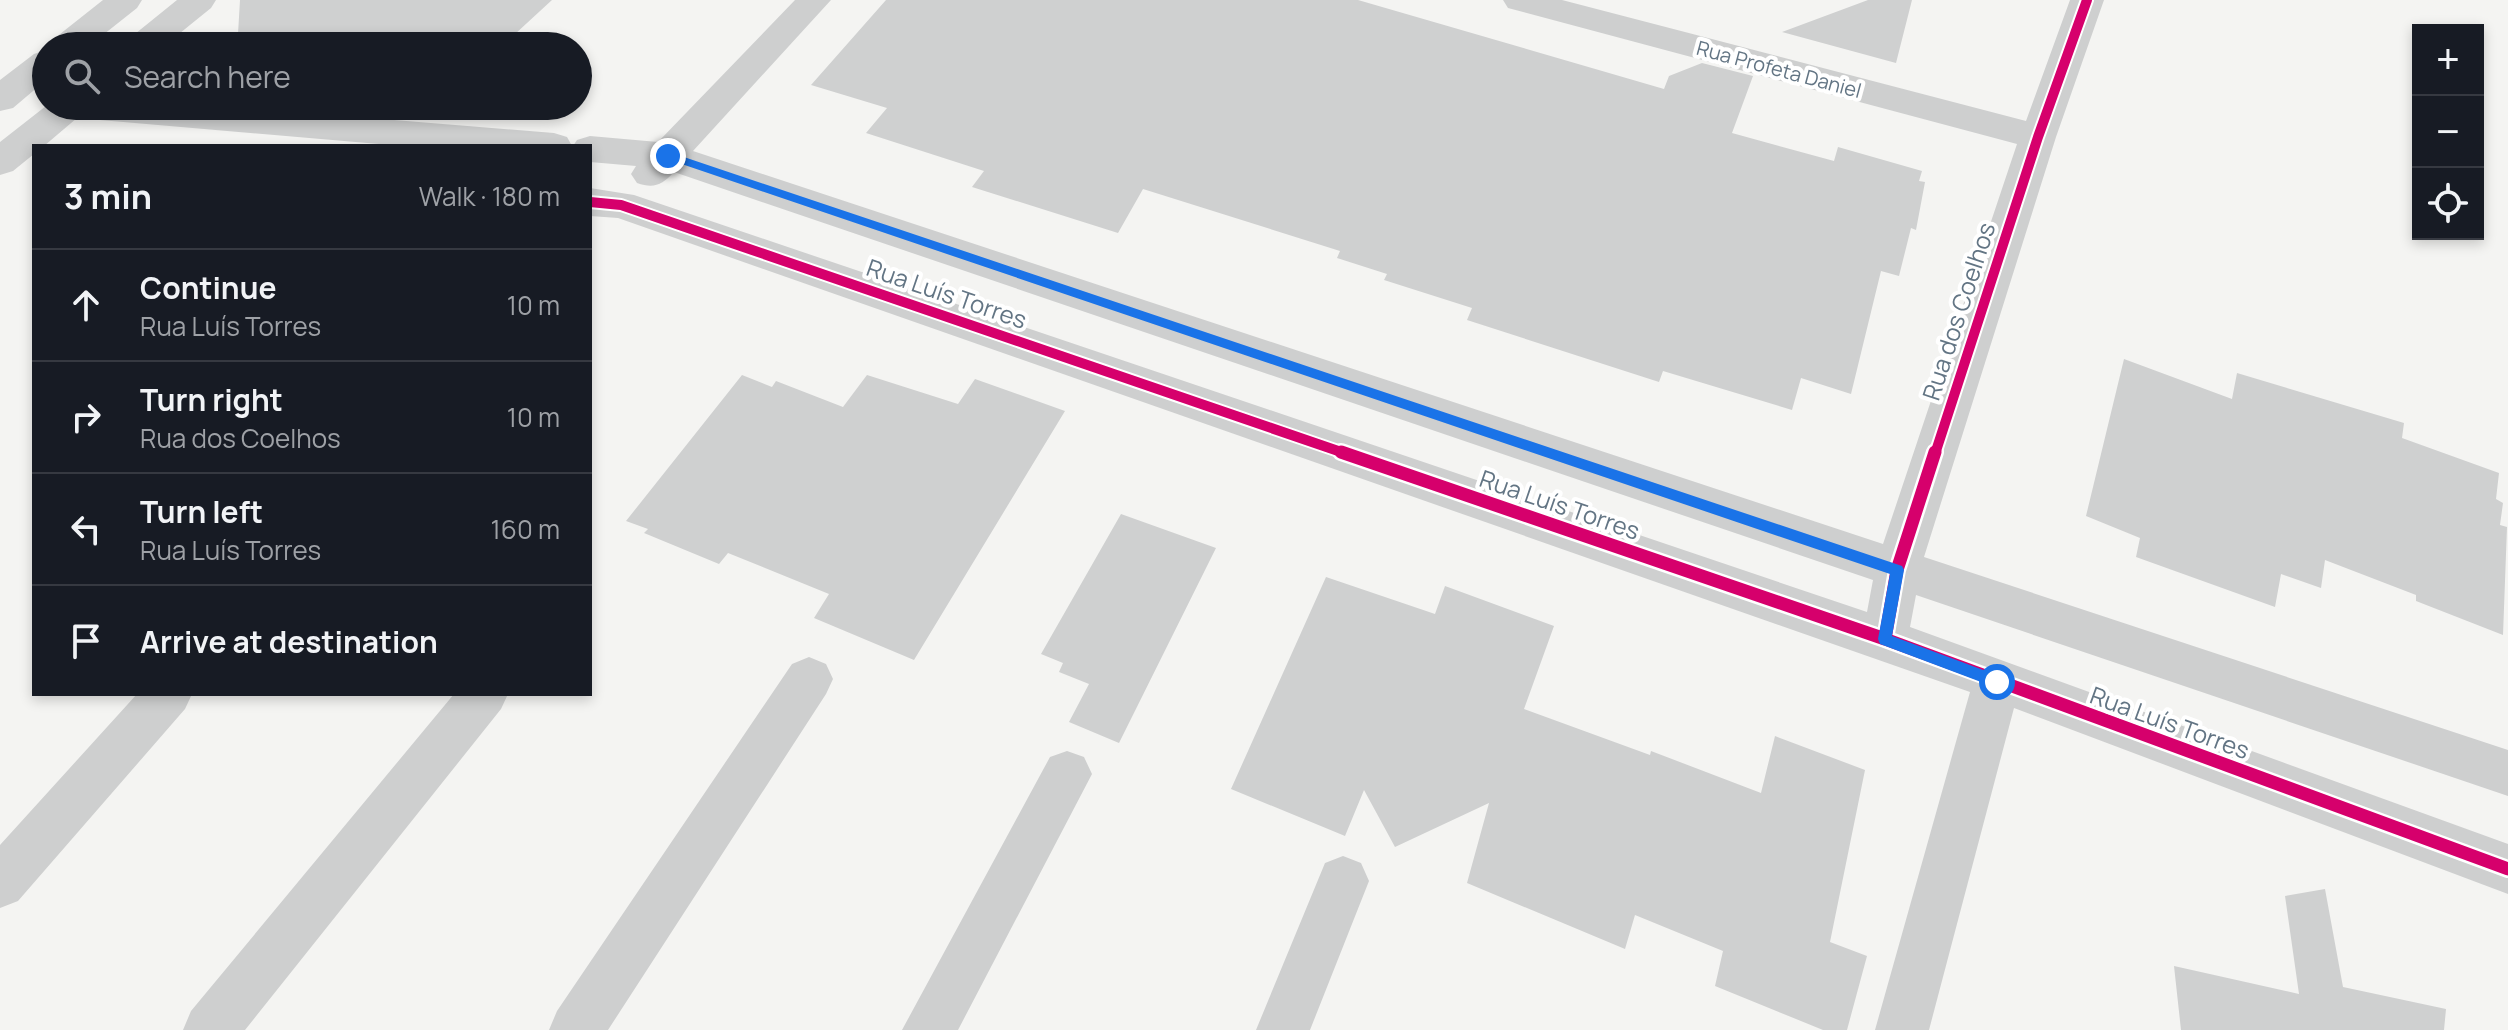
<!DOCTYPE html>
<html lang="en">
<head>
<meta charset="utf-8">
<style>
	:root { --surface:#171b24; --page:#242831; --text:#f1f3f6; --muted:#9ea1a6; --line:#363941 }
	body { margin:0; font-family:Manrope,sans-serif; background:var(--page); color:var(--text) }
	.controls { position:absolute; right:24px; top:24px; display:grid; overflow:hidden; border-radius:0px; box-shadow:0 4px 12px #0003 }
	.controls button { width:72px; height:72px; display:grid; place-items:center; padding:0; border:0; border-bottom:2px solid var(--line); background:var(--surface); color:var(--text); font:40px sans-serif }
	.stop { position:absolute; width:24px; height:24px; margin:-18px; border:6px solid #1a73e8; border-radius:50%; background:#fff }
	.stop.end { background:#1a73e8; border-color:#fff; box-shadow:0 2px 8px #0008 }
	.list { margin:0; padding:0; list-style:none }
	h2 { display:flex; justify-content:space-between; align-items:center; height:104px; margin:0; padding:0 32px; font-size:34px }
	h2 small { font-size:26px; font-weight:400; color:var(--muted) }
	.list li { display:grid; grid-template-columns:52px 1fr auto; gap:24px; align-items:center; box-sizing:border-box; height:112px; padding:0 32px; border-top:2px solid var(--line) }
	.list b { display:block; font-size:30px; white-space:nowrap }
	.list p { margin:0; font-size:26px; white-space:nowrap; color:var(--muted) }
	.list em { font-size:26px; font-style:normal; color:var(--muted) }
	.icon { flex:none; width:44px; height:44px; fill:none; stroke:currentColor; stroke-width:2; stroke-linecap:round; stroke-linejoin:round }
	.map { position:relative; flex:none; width:2508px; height:1030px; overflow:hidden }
	.search { position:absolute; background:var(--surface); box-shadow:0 4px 12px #0003; left:32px; top:32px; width:560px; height:88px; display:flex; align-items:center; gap:20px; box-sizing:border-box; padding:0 28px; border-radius:44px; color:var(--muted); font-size:30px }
	.panel { position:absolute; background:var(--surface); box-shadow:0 4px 12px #0003; left:32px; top:144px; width:560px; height:552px; border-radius:0px }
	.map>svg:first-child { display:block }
	.building { fill:#cfd0d0 }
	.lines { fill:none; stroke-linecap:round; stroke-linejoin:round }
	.minor { fill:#cecfcf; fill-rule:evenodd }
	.cycleway-far1-casing { stroke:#fff; stroke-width:14 }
	.cycleway-casing { stroke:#fff; stroke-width:18 }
	.cycleway-far1 { stroke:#d6006c; stroke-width:10 }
	.cycleway { stroke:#d6006c; stroke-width:13 }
	.route { fill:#1a73e8 }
	.labels { text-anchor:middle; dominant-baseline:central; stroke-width:8; stroke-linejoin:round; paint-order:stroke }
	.far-street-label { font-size:20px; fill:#637584; stroke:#fff }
	.street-label { font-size:24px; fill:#637584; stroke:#fff }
</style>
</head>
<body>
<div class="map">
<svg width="2508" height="1030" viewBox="0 0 2508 1030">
	<rect width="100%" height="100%" fill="#f4f4f2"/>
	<path class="building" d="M240 0H552L502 46H358L238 34Z
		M886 0H1358L1664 89 1669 76 1702 63 1753 76 1732 133 1834 161 1838 147 1922 171 1919 181 1925 182 1916 230 1911 228 1899 276 1881 271 1851 394 1801 378 1792 410 1663 371 1659 382 1467 320 1472 308 1384 280 1387 274 1337 258 1340 251 1143 189 1118 233 972 187 984 171 866 133 887 108 811 85Z
		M1868 0H1912L1896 63 1782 32Z
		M2124 359 2232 399 2237 373 2404 423 2402 438 2499 473 2496 499 2503 503 2500 525 2507 527 2503 635 2416 601V595L2325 560 2321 588 2281 574 2275 607 2136 557 2140 538 2086 516Z
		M742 375 772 387 776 381 843 407 867 375 958 404 975 379 1065 411 914 660 814 618 829 594 728 553 719 564 644 533 648 529 626 521Z
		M1121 514 1216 548 1119 743 1069 722 1089 684 1059 672 1063 663 1041 654Z
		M1326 577 1435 614 1445 586 1554 626 1524 709 1650 755 1651 751 1761 793 1775 736 1865 770 1830 942 1867 956 1847 1030H1823L1715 986 1723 951 1635 915 1625 949 1467 883 1489 803 1395 847 1364 790 1345 836 1231 789Z
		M2325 889 2343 987 2446 1009 2444 1030H2181L2174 966 2299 994 2285 896Z"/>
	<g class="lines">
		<path class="minor" d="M103 0H142L137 8 89 46H50L55 38Z
			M177 0H216L211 8 164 46H125L130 38Z
			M795 0H831L693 151 1883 544 2017 144 1508 8 1503 0H1562L2026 121 2070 0H2104L2056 137 1924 557 2508 750V796L1916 595 1910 627 2508 844V894L2014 708 1929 1030H1875L1970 692 618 218 590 216V188L634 195 1867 612 1873 580 674 172C662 185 654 189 637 183L631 174 636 166 590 162V146H573L577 140 590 136 658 142Z
			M46 50V80L13 108 0 111V80L34 54Z
			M46 106H225L554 133 567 137 572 146H402L77 118 44 146H34V154L13 171 0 175V142Z
			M809 657 826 664 833 679 826 694 608 1030H549L557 1011 792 664Z
			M137 694H192L185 709 18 901 0 908V845Z
			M454 694H508L501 709 245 1030H183L191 1011Z
			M1067 751 1084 757 1092 774 958 1030H902L1050 757Z
			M1343 856 1361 863 1369 881 1310 1030H1256L1325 863Z"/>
		<g class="cycleway-far1-casing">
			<path id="cycleway-far1" d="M590 202 621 205 1347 454
				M1935 454 2038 137 2087 0"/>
		</g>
		<g class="cycleway-casing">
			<path id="cycleway" d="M1341 452 1885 639 2508 869
				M1885 639 1897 570 1935 452"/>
		</g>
		<use href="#cycleway-far1" class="cycleway-far1"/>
		<use href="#cycleway" class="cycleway"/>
	</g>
	<path class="route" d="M664 153H672L1902 566 1904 570 1892 636 2002 677 2004 682 1997 688 1880 644 1878 639 1890 574 664 158Z"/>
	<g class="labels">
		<g class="far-street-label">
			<text transform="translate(1779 69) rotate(15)">Rua Profeta Daniel</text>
		</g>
		<g class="street-label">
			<text transform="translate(947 293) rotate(19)">Rua Luís Torres</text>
			<text transform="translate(1958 311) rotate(-72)">Rua dos Coelhos</text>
			<text transform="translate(1560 504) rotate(19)">Rua Luís Torres</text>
			<text transform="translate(2170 722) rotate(20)">Rua Luís Torres</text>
		</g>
	</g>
</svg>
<div class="controls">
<button>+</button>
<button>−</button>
<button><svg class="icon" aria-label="locate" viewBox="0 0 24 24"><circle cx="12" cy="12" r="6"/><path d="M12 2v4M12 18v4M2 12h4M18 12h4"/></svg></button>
</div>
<div class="stop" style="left:1997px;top:682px"></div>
<div class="stop end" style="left:668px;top:156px"></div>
<div class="search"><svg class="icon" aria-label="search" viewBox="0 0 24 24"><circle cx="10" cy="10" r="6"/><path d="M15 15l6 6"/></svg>Search here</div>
<section class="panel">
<h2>3 min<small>Walk · 180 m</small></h2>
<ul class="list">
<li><svg class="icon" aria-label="ahead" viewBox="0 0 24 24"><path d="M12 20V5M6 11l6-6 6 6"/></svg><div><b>Continue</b><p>Rua Luís Torres</p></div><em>10 m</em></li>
<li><svg class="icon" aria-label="right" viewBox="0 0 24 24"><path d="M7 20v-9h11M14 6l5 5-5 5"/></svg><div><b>Turn right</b><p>Rua dos Coelhos</p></div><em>10 m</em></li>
<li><svg class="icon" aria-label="left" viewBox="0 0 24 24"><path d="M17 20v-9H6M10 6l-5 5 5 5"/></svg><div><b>Turn left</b><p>Rua Luís Torres</p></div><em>160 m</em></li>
<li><svg class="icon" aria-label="arrive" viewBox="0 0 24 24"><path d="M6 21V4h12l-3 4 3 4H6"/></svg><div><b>Arrive at destination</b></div></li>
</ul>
</section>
</div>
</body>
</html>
